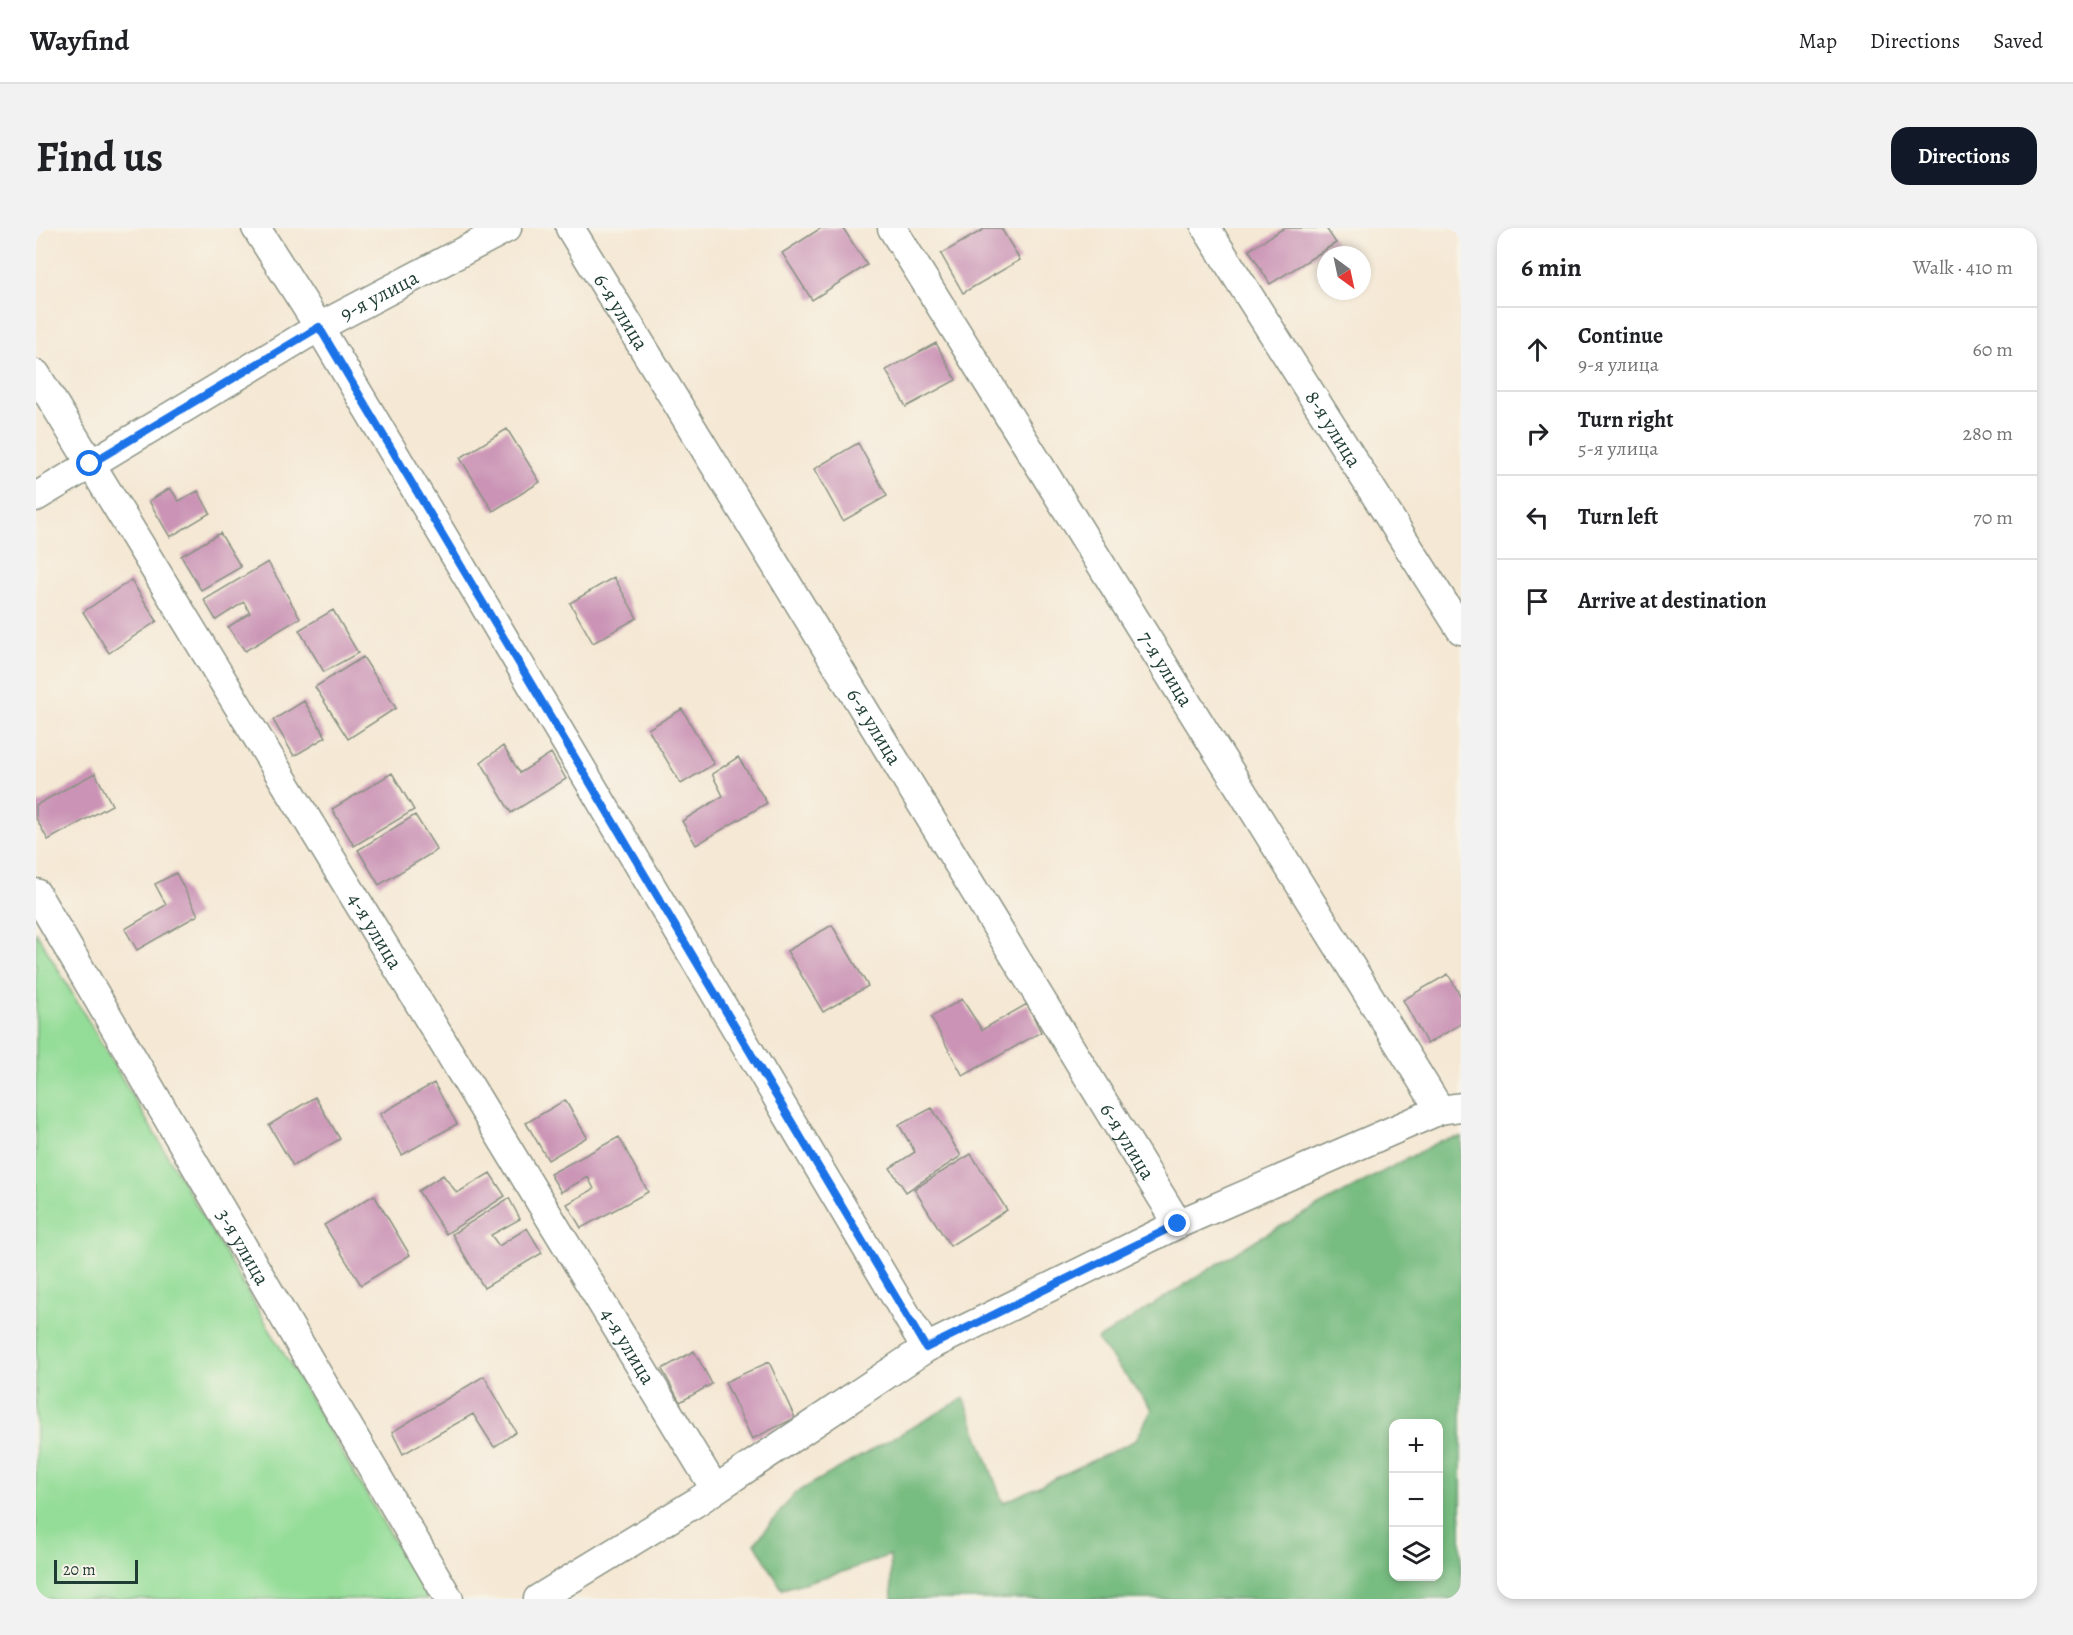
<!DOCTYPE html>
<html lang="en">
<head>
<meta charset="utf-8">
<style>
	:root { --surface:#fff; --page:#f2f2f2; --text:#202124; --muted:#757577; --line:#e0e0e0; --accent:#111827 }
	body { margin:0; font-family:Alegreya,serif; background:var(--page); color:var(--text) }
	.controls { position:absolute; right:18px; bottom:18px; display:grid; overflow:hidden; border-radius:12px; box-shadow:0 3px 9px #0003 }
	.controls button { width:54px; height:54px; display:grid; place-items:center; padding:0; border:0; border-bottom:2px solid var(--line); background:var(--surface); color:var(--text); font:30px sans-serif }
	.compass { position:absolute; left:1281px; top:18px; width:54px; height:54px; border-radius:50%; background:var(--surface); box-shadow:0 3px 9px #0003; rotate:147deg }
	.scale { position:absolute; left:18px; bottom:15px; width:84px; box-sizing:border-box; padding-left:6px; border:3px solid #1f3d34; border-top:0; font-size:16px; line-height:21px; white-space:nowrap; color:#1f3d34; -webkit-text-stroke:4px #f7f3e8; paint-order:stroke }
	.stop { position:absolute; width:18px; height:18px; margin:-14px; border:4px solid #1a73e8; border-radius:50%; background:#fff }
	.stop.end { background:#1a73e8; border-color:#fff; box-shadow:0 2px 6px #0008 }
	.list { margin:0; padding:0; list-style:none }
	h2 { display:flex; justify-content:space-between; align-items:center; height:78px; margin:0; padding:0 24px; font-size:26px }
	h2 small { font-size:20px; font-weight:400; color:var(--muted) }
	.list li { display:grid; grid-template-columns:39px 1fr auto; gap:18px; align-items:center; box-sizing:border-box; height:84px; padding:0 24px; border-top:2px solid var(--line) }
	.list b { display:block; font-size:22px; white-space:nowrap }
	.list p { margin:0; font-size:20px; white-space:nowrap; color:var(--muted) }
	.list em { font-size:20px; font-style:normal; color:var(--muted) }
	.icon { flex:none; width:33px; height:33px; fill:none; stroke:currentColor; stroke-width:2; stroke-linecap:round; stroke-linejoin:round }
	.map { position:relative; flex:none; width:1425px; height:1371px; overflow:hidden; border-radius:18px }
	header { display:flex; align-items:center; gap:36px; box-sizing:border-box; height:84px; padding:0 30px; background:var(--surface); border-bottom:2px solid var(--line) }
	header strong { font-size:28px }
	nav { display:flex; gap:33px; margin-inline-start:auto; font-size:21px }
	.intro { display:flex; align-items:center; justify-content:space-between; box-sizing:border-box; height:144px; padding:0 36px }
	h1 { margin:0; font-size:42px }
	.button { padding:15px 27px; border-radius:18px; background:var(--accent); color:#fff; font-size:21px; font-weight:700 }
	main { display:flex; gap:36px; padding:0 36px }
	aside { flex:1; background:var(--surface); border-radius:18px; box-shadow:0 3px 9px #0003 }
	.map>svg:first-child { display:block }
	.green { fill:#94dd98; stroke:#5a8d66; stroke-width:1.5 }
	.forest { fill:#77bc80; stroke:#4b7c5a; stroke-width:1.5; fill-rule:evenodd }
	.building { fill:#cb94b6 }
	.lines { fill:none; stroke-linecap:round; stroke-linejoin:round }
	.minor-casing { stroke:#8a9284; stroke-width:31 }
	.minor { stroke:#fff; stroke-width:28 }
	.route { stroke:#1a73e8; stroke-width:8 }
	.labels { text-anchor:middle; dominant-baseline:central; stroke-width:4.5; stroke-linejoin:round; paint-order:stroke }
	.street-label { font-size:21px; fill:#1f3d34; stroke:#f7f3e8 }
</style>
</head>
<body>
<header>
<strong>Wayfind</strong>
<nav><a>Map</a><a>Directions</a><a>Saved</a></nav>
</header>
<div class="intro"><h1>Find us</h1><a class="button">Directions</a></div>
<main>
<div class="map">
<svg width="1425" height="1371" viewBox="0 0 1425 1371">
	<rect width="100%" height="100%" fill="#f7f3e8"/>
	<filter id="ink" filterUnits="userSpaceOnUse"><feTurbulence type="fractalNoise" baseFrequency=".0167" numOctaves="2"/><feDisplacementMap in="SourceGraphic" scale="12" xChannelSelector="R" yChannelSelector="G"/><feConvolveMatrix kernelMatrix="1 2 1 2 8 2 1 2 1" color-interpolation-filters="sRGB"/></filter>
	<filter id="wash" filterUnits="userSpaceOnUse"><feTurbulence type="fractalNoise" baseFrequency=".008" numOctaves="4" result="noise"/><feDisplacementMap in="SourceGraphic" scale="24" xChannelSelector="R" yChannelSelector="G"/><feGaussianBlur stdDeviation="1.35" result="paint"/><feColorMatrix in="noise" values="0 0 0 0 0 0 0 0 0 0 0 0 0 0 0 0 0 1.4 0 .05"/><feComposite in="paint" operator="in"/></filter>
	<g filter="url(#wash)">
		<rect width="100%" height="100%" fill="#f5e8d4"/>
		<path class="green" d="M0 704 392 1371H0Z"/>
		<path class="forest" d="M1425 909V1371H856L854 1327 813 1342 746 1361 719 1315 759 1265 928 1170 967 1275 1100 1212 1116 1181 1061 1112 1223 1010 1404 913ZM1358 1196H1402V1348H1358Z"/>
		<g id="blocks">
			<path class="building" d="M785 0H807L831 37 776 72 746 25Z
				M950 0H965L984 32 927 65 905 26Z
				M1248 0H1290L1300 15 1234 56 1213 22Z
				M900 115 920 152 870 179 850 142Z
				M471 201 504 254 457 283 424 230Z
				M822 215 851 268 807 293 778 241Z
				M134 260 143 273 162 263 174 285 134 309 113 273Z
				M184 305 205 339 165 362 145 328Z
				M232 334 264 390 209 423 192 399 214 385 208 374 180 392 168 372Z
				M578 349 601 390 557 415 534 375Z
				M95 352 121 393 73 425 47 384Z
				M297 382 322 425 288 444 263 402Z
				M327 429 360 480 312 511 279 459Z
				M268 473 290 509 258 528 237 492Z
				M646 481 678 536 645 556 612 501Z
				M467 518 484 545 515 525 530 551 475 585 445 534Z
				M702 529 731 575 660 617 646 593 687 568 676 546Z
				M59 545 76 577 12 612 0 590V577Z
				M356 545 378 582 318 618 296 581Z
				M379 587 401 622 343 657 322 622Z
				M140 645 162 687 101 722 89 701 130 677 119 656Z
				M796 697 832 758 787 784 751 723Z
				M1412 746 1425 769V796L1391 816 1367 772Z
				M926 771 946 802 991 776 1005 804 927 848 895 789Z
				M398 855 421 896 366 927 344 886Z
				M279 869 304 911 257 938 233 897Z
				M529 872 551 909 512 932 490 895Z
				M896 880 925 928 870 964 854 940 879 924 863 897Z
				M583 909 612 964 545 1000 531 976 558 961 552 949 525 964 514 946Z
				M935 926 971 982 914 1018 878 961Z
				M454 945 469 968 410 1006 382 963 407 947 421 965Z
				M338 967 374 1027 325 1057 288 997Z
				M473 970 484 991 455 1007 463 1018 491 1000 506 1025 448 1060 416 1006Z
				M658 1123 676 1156 644 1174 626 1141Z
				M733 1134 759 1190 716 1211 689 1154Z
				M448 1148 480 1204 458 1219 437 1186 367 1226 356 1204Z"/>
		</g>
	</g>
	<g filter="url(#ink)">
		<use href="#blocks" fill-opacity="0" stroke="#8a9284" stroke-width="1.5"/>
		<g class="lines">
			<g class="minor-casing">
				<g id="minor">
					<path d="M220 0 283 99 890 1120"/>
					<path id="s1" d="M534 0 1142 996"/>
					<path id="s2" d="M856 0 1404 882"/>
					<path id="s3" d="M1170 0 1425 402"/>
					<path id="s4" d="M0 146 679 1261"/>
					<path id="s5" d="M0 269 283 99 471 0"/>
					<path id="s6" d="M0 665 413 1371"/>
					<path d="M502 1371 659 1275 890 1120 1142 996 1404 882 1425 879"/>
				</g>
			</g>
			<use href="#minor" class="minor"/>
		</g>
	</g>
	<g class="lines" filter="url(#ink)">
		<path class="route" d="M54 236 283 99 890 1120 1142 996"/>
	</g>
	<g class="labels">
		<g class="street-label">
			<text stroke="none"><textPath href="#s5" startOffset="398">9-я улица</textPath></text>
			<text stroke="none"><textPath href="#s1" startOffset="98">6-я улица</textPath></text>
			<text stroke="none"><textPath href="#s3" startOffset="238">8-я улица</textPath></text>
			<text stroke="none"><textPath href="#s2" startOffset="519">7-я улица</textPath></text>
			<text stroke="none"><textPath href="#s1" startOffset="584">6-я улица</textPath></text>
			<text stroke="none"><textPath href="#s4" startOffset="652">4-я улица</textPath></text>
			<text stroke="none"><textPath href="#s1" startOffset="1070">6-я улица</textPath></text>
			<text stroke="none"><textPath href="#s6" startOffset="410">3-я улица</textPath></text>
			<text stroke="none"><textPath href="#s4" startOffset="1138">4-я улица</textPath></text>
		</g>
	</g>
</svg>
<div class="controls">
<button>+</button>
<button>−</button>
<button><svg class="icon" aria-label="layers" viewBox="0 0 24 24"><path d="M12 4l9 5-9 5-9-5zM3 14l9 5 9-5"/></svg></button>
</div>
<svg class="compass" viewBox="-18 -18 36 36"><path d="M0-13l5 13h-10z" fill="#e53935"/><path d="M0 13l5-13h-10z" fill="#757577"/></svg>
<div class="scale">20 m</div>
<div class="stop" style="left:54px;top:236px"></div>
<div class="stop end" style="left:1142px;top:996px"></div>
</div>
<aside>
<h2>6 min<small>Walk · 410 m</small></h2>
<ul class="list">
<li><svg class="icon" aria-label="ahead" viewBox="0 0 24 24"><path d="M12 20V5M6 11l6-6 6 6"/></svg><div><b>Continue</b><p>9-я улица</p></div><em>60 m</em></li>
<li><svg class="icon" aria-label="right" viewBox="0 0 24 24"><path d="M7 20v-9h11M14 6l5 5-5 5"/></svg><div><b>Turn right</b><p>5-я улица</p></div><em>280 m</em></li>
<li><svg class="icon" aria-label="left" viewBox="0 0 24 24"><path d="M17 20v-9H6M10 6l-5 5 5 5"/></svg><div><b>Turn left</b></div><em>70 m</em></li>
<li><svg class="icon" aria-label="arrive" viewBox="0 0 24 24"><path d="M6 21V4h12l-3 4 3 4H6"/></svg><div><b>Arrive at destination</b></div></li>
</ul>
</aside>
</main>
</body>
</html>
